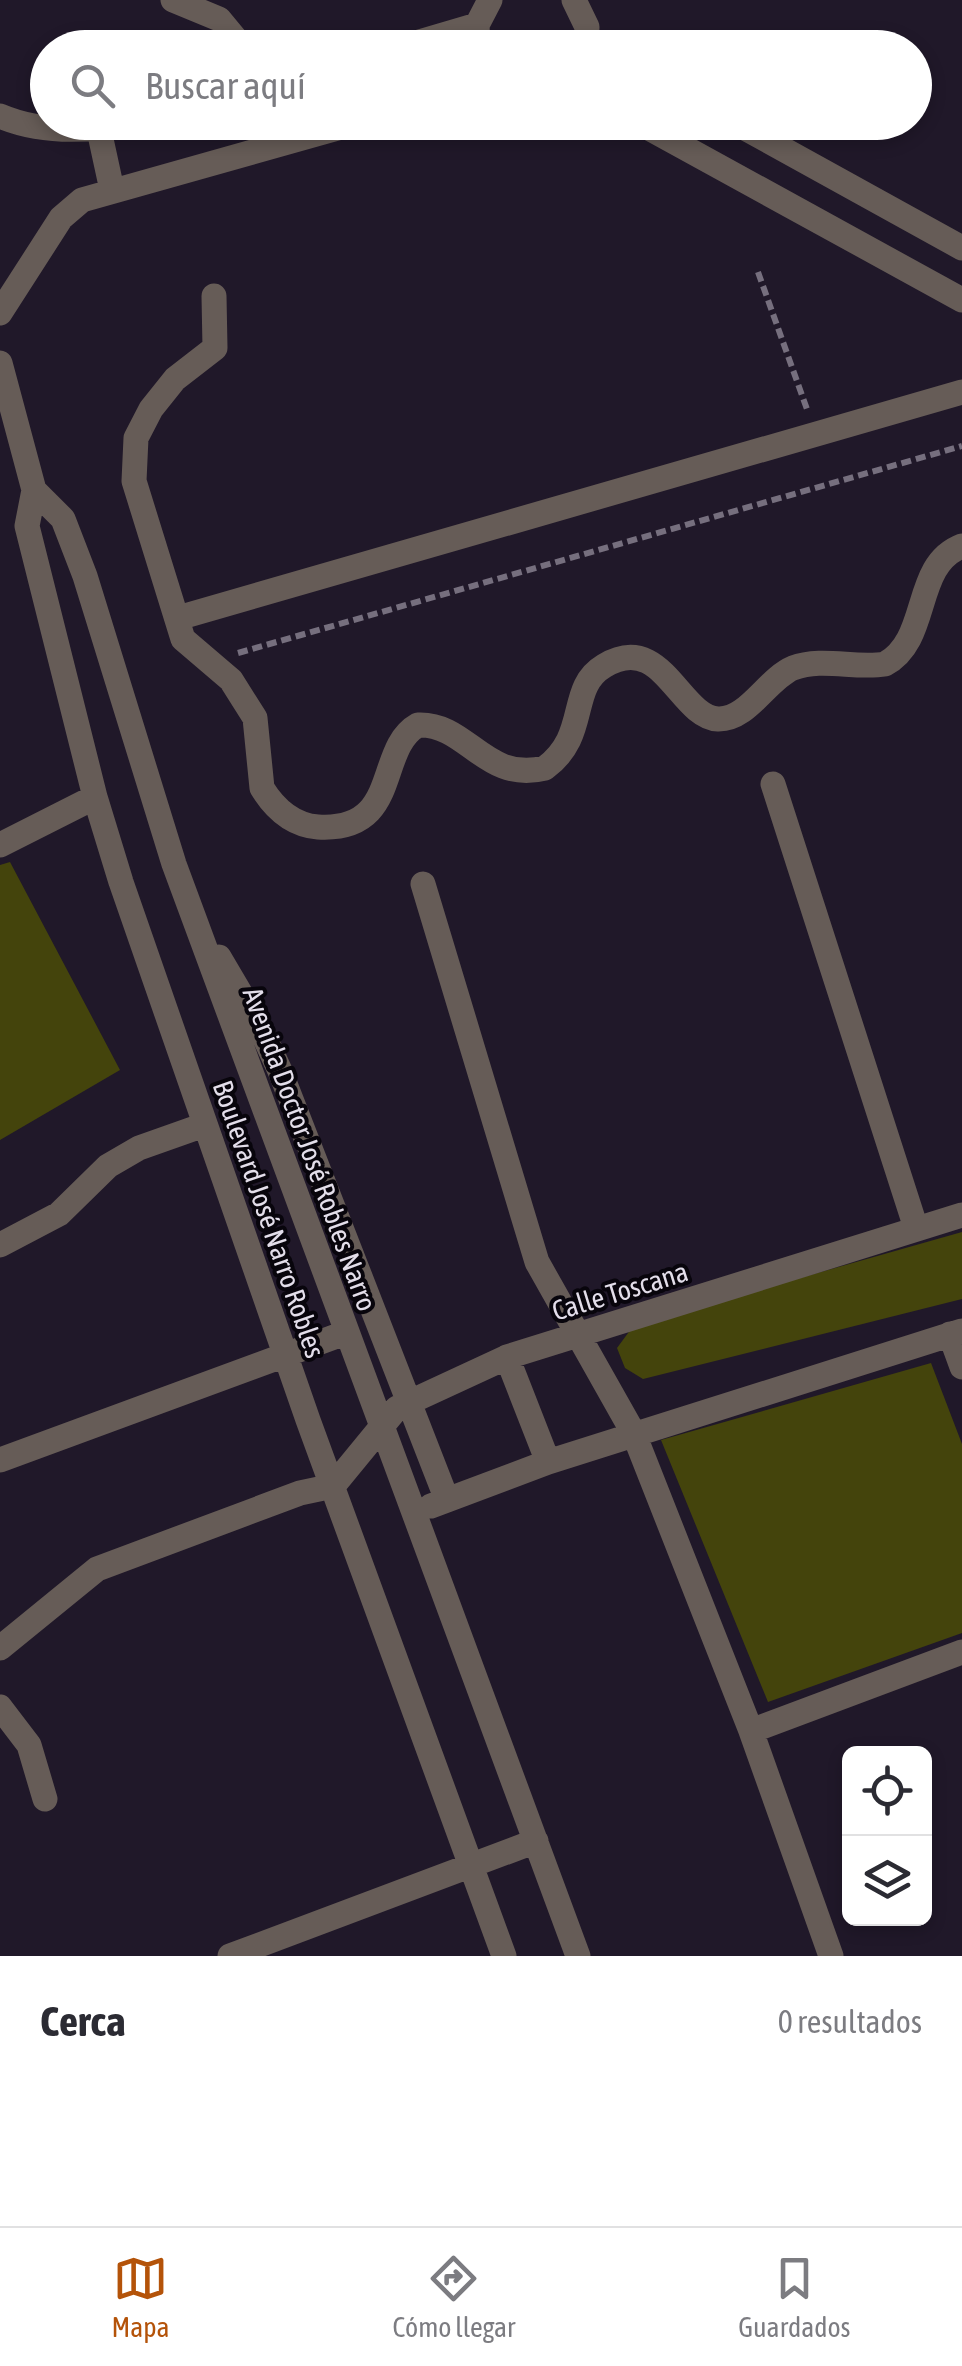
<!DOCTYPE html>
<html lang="es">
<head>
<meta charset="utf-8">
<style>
	:root { --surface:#fff; --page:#f2f2f3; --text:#2b2b33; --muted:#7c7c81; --line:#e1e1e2; --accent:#b45309 }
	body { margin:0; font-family:"Asap Condensed",sans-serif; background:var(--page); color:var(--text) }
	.controls { position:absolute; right:30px; bottom:30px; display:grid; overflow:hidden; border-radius:15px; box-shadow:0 5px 15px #0003 }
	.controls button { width:90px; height:90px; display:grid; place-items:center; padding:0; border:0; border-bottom:2px solid var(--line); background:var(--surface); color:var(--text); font:50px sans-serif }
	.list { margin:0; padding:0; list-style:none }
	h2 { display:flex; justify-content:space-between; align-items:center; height:130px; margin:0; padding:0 40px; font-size:42px }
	h2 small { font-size:32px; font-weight:400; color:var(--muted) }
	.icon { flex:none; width:55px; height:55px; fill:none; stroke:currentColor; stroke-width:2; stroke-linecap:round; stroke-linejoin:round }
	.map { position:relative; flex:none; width:962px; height:1956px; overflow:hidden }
	.search { position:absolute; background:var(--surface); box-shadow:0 5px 15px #0003; left:30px; right:30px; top:30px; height:110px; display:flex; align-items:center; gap:25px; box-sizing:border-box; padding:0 35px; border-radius:55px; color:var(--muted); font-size:38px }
	.sheet { height:270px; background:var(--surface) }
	nav { display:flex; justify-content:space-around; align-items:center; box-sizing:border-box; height:140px; border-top:2px solid var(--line); background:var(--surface); font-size:28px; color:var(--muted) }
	nav a { display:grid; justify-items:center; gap:5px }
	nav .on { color:var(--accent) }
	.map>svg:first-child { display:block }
	.green { fill:#44440c }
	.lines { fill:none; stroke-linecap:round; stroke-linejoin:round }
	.path { stroke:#766f7e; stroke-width:6; stroke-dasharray:10 5; stroke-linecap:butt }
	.minor { stroke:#665c57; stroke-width:25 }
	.labels { text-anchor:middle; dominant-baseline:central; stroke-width:8; stroke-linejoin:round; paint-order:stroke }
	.street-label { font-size:28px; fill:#e3deea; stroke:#08050c }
</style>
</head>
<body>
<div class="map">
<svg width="962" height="1956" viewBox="0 0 962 1956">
	<rect width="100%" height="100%" fill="#201829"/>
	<path class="green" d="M10 862 120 1070 0 1140V865Z
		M962 1232V1299L643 1379 625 1368 617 1348 634 1325Z
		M931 1363 962 1444V1633L768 1702 661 1440Z"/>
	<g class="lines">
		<path class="path" d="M758 272 808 412
			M238 653 962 446"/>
		<path class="minor" d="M173 0 219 19 243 48
			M574 0 587 27 586 48
			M399 48 477 25
			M478 48 477 25 490 0
			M0 116C42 134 94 131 137 122
			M638 122 962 300
			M734 122 962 248
			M99 130 112 190
			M214 296 215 348 175 379 151 409 136 438 134 481 183 639 231 680 255 718 262 788C275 809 293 825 318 827 402 832 375 749 418 725 468 723 484 783 545 768 590 735 567 688 604 666 662 630 679 717 718 719 748 720 767 679 793 668 822 657 855 669 885 664 931 639 912 565 962 546
			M0 313 61 218 82 200 359 122
			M0 363 34 490 63 519 85 576 174 864 578 1956
			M34 490 27 526 95 797 121 882 308 1420 504 1956
			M178 618 962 392
			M773 784 916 1228
			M0 845 95 797
			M423 884 537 1262 634 1434 751 1731 831 1956
			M219 957 259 1025 280 1071 447 1500
			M0 1245 59 1214 108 1166 139 1148 204 1125
			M950 1334 962 1367
			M507 1357 548 1462
			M0 1460 345 1333
			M431 1506 548 1462 962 1331
			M0 1648 97 1569 300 1493 333 1486 397 1408 507 1357 962 1215
			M0 1707 29 1745 45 1799
			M751 1731 962 1652
			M230 1956 536 1841"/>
	</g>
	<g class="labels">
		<g class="street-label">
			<text transform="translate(310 1149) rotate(70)">Avenida Doctor José Robles Narro</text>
			<text transform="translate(269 1219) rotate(71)">Boulevard José Narro Robles</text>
			<text transform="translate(620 1291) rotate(-17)">Calle Toscana</text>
		</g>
	</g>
</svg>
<div class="controls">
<button><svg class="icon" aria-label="locate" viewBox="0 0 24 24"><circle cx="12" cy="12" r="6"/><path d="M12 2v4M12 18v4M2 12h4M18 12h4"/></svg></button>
<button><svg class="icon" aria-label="layers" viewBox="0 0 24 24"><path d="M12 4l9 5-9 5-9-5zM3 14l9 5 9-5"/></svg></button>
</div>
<div class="search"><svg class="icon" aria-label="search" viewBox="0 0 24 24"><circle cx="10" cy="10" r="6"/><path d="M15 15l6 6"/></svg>Buscar aquí</div>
</div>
<section class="sheet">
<h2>Cerca<small>0 resultados</small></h2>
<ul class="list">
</ul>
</section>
<nav>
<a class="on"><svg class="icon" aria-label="map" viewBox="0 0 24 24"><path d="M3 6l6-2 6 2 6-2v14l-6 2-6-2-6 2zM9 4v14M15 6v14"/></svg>Mapa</a>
<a><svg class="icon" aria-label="directions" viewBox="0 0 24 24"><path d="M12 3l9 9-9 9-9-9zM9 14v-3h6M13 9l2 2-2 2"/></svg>Cómo llegar</a>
<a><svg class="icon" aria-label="saved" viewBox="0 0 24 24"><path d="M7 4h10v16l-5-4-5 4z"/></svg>Guardados</a>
</nav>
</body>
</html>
